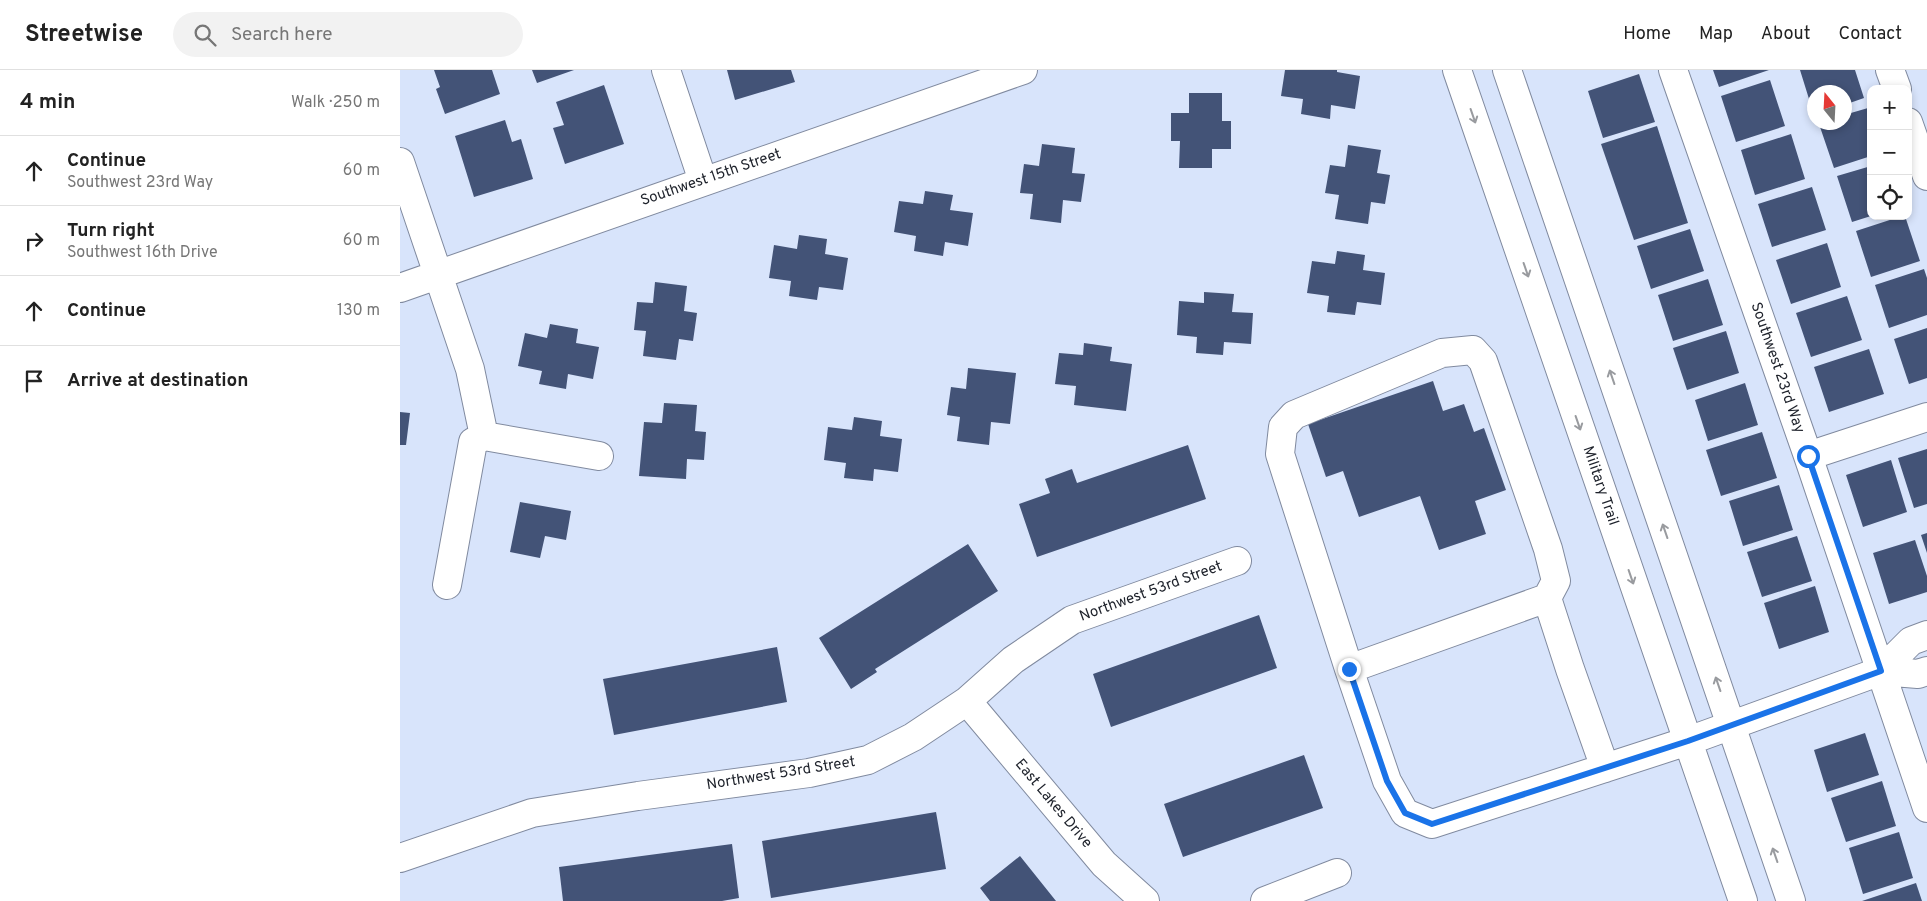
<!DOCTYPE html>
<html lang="en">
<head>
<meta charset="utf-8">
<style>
	:root { --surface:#fff; --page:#f2f2f2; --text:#222; --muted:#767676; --line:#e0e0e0 }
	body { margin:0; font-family:Overpass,sans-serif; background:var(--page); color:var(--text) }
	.controls { position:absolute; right:15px; top:15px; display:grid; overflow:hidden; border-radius:10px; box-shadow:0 2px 8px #0003 }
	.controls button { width:45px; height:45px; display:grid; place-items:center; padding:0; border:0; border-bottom:1px solid var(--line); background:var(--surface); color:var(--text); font:25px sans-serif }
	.compass { position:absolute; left:1407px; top:15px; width:45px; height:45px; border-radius:50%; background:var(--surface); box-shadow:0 2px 8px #0003; rotate:342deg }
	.stop { position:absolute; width:15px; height:15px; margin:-11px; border:4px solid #1a73e8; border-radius:50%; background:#fff }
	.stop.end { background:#1a73e8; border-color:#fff; box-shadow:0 1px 5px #0008 }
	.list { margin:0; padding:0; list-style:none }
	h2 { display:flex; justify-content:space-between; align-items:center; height:65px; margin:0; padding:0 20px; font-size:21px }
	h2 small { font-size:16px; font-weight:400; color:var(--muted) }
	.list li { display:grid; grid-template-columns:32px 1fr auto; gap:15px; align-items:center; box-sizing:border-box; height:70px; padding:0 20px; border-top:1px solid var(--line) }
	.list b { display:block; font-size:19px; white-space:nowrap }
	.list p { margin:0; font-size:16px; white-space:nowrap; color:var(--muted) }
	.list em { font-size:16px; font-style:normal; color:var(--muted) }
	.icon { flex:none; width:28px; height:28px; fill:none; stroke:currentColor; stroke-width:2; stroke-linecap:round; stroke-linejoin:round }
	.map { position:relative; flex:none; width:1527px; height:831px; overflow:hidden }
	header { display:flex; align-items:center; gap:30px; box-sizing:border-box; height:70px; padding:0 25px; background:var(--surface); border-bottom:1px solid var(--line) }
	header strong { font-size:24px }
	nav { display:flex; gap:28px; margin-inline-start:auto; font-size:18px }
	.search { width:350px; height:45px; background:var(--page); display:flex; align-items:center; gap:12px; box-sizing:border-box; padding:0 18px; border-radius:28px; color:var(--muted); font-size:19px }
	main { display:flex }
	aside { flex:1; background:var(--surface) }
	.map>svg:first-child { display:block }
	.building { fill:#435377 }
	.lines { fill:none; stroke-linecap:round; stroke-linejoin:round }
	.minor-casing { stroke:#808a9f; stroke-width:30 }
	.minor { stroke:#fff; stroke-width:28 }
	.oneway { stroke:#999b9f }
	.route { stroke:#1a73e8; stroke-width:6 }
	.labels { text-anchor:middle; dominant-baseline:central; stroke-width:5; stroke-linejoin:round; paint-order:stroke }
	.street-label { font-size:15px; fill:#1d212a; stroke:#fff }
</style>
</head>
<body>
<header>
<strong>Streetwise</strong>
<div class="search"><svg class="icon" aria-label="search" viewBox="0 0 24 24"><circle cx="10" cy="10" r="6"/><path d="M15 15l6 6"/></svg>Search here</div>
<nav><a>Home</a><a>Map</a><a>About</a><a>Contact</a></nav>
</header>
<main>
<aside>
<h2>4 min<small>Walk · 250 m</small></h2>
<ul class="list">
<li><svg class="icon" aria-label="ahead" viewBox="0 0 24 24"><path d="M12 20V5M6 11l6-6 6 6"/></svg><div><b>Continue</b><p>Southwest 23rd Way</p></div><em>60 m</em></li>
<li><svg class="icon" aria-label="right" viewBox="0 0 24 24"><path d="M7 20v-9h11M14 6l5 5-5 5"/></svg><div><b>Turn right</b><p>Southwest 16th Drive</p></div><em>60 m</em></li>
<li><svg class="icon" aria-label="ahead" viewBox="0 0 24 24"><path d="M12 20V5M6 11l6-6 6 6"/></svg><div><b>Continue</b></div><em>130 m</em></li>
<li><svg class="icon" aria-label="arrive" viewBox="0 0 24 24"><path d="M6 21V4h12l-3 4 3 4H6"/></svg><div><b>Arrive at destination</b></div></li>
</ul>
</aside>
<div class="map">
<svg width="1527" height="831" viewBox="0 0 1527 831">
	<rect width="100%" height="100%" fill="#d8e4fb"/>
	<path class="building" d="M34 0H92L100 24 45 44 36 19 40 17Z
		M132 0H174L137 13Z
		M327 0H391L395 12 335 30Z
		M885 0H937V2L960 6 955 39 931 35 930 49 901 44 903 29 881 26Z
		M1313 0H1369L1319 17Z
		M1400 0H1455L1464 28 1444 35V22H1414V45Z
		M1239 4 1255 52 1203 68 1188 21Z
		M1370 10 1385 56 1336 72 1321 26Z
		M204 15 224 74 165 94 153 58 164 55 156 32Z
		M789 23H822V51H831V79H812V98H779L780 71H771V43H789Z
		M1468 38 1471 47V86L1434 98 1419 54 1444 52V45Z
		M105 50 112 72 121 69 133 109 74 127 55 66Z
		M1257 56 1288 153 1234 170 1201 74Z
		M1391 64 1405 109 1355 125 1341 80Z
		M642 74 675 78 672 103 685 104 681 132 663 130 661 153 630 149 633 124 620 123 624 94 639 96Z
		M948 75 981 80 977 103 990 105 985 134 971 132 968 154 935 149 939 125 925 123 930 95 945 97Z
		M1471 96V146L1452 152 1437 106Z
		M1412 117 1426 160 1372 177 1358 134Z
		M525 121 553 125 550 140 573 143 568 176 545 172 543 186 514 181 516 166 494 162 499 131 523 134Z
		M1502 146H1505L1520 191 1471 207 1456 161Z
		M1290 159 1304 201 1251 219 1237 176Z
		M399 165 427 169 425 184 448 188 443 220 419 217 417 230 389 226 391 211 369 208 374 175 397 179Z
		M1427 173 1441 217 1391 234 1376 190Z
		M937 181 965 185 963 200 985 203 981 235 957 232 955 245 927 242 929 226 907 223 912 191 935 194Z
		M1524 199 1527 208V245L1489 258 1475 215Z
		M1308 209 1323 255 1273 271 1258 225Z
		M255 212 287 216 284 241 297 243 293 271 279 269 276 290 243 286 246 261 234 260 237 232 253 233Z
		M804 222 834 224 832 242 853 243 851 274 824 272 823 285 796 283 797 267 777 265 779 231 804 233Z
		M1447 226 1462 270 1411 287 1396 243Z
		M150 254 178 259 176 273 199 277 193 309 168 304 166 319 139 314 142 301 118 296 125 263 147 268Z
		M1527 258V308L1509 314 1494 269Z
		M1326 261 1339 303 1287 320 1273 278Z
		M684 273 712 277 710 291 732 294 726 341 674 335 676 316 655 314 659 283 683 285Z
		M1469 279 1484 324 1429 342 1414 297Z
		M568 298 616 303 610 354 591 352 589 375 557 371 560 347 547 345 551 317 566 319Z
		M1033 311 1043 341 1064 334 1074 362 1084 358 1106 420 1075 431 1086 464 1039 480 1020 426 959 447 943 401 926 407 908 354Z
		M1345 313 1358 355 1308 371 1295 330Z
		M264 333 297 335 295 361 306 362 304 390 287 389 286 409 239 406 244 352 262 353Z
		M0 342 10 343 6 375H0Z
		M454 347 482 351 480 366 502 369 498 402 474 399 473 411 444 408 446 393 424 390 428 357 452 360Z
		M1362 362 1377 408 1321 426 1306 380Z
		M788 375 806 429 637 487 619 434 650 423 645 409 672 399 677 413Z
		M1527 379V434L1514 438 1498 388Z
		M1491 390 1507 442 1463 457 1446 405Z
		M1379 415 1393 460 1343 476 1329 431Z
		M120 432 171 441 166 470 145 466 140 488 110 482Z
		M1527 463V483L1521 465Z
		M1397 466 1412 511 1362 527 1347 482Z
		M1515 470 1527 506V522L1489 534 1473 483Z
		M568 474 598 521 475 599 477 602 451 619 419 568Z
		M1415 516 1429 562 1379 579 1364 533Z
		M859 545 877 598 711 657 693 604Z
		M377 577 387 632 214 665 203 609Z
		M1465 663 1479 705 1427 722 1414 680Z
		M904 685 923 738 783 787 764 734Z
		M1482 711 1496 756 1446 772 1431 728Z
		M536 742 546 799 371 828 362 771Z
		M1499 762 1513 808 1463 824 1449 778Z
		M332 774 339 828 322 831H163L159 797Z
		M620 786 656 831H590L580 818Z
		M1516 813 1522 831H1462Z"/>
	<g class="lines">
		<g class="minor-casing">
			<path id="minor" d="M266 0 303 111
				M1057 0 1343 831
				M1107 0 1391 831
				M1273 0 1408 386 1527 738
				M1490 0 1497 19
				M1508 52 1527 106
				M0 92 70 299 84 366
				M0 218 623 0
				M1408 386 1527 347
				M47 515 73 372 84 366 199 386
				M1147 528 1156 511 1148 479 1083 291 1073 280 1042 283 894 345 883 357 880 384 949 599 987 711 1005 743 1032 754 1288 671 1481 601 1511 571 1527 565
				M949 599 1147 528 1170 599 1205 698
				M1481 601 1518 604 1527 601
				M567 631 704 794 745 831
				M0 788 132 743 238 726 409 703 468 690 513 667 567 631 613 590 672 550 837 491
				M865 831 937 803"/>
		</g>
		<use href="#minor" class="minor"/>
	</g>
	<defs><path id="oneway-shaft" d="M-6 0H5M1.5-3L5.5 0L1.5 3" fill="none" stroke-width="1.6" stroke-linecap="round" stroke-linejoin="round" transform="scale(1.25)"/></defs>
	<g class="oneway">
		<use href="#oneway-shaft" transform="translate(1073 46) rotate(71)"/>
		<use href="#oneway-shaft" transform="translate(1126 200) rotate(71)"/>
		<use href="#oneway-shaft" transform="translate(1212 307) rotate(-109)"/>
		<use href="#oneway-shaft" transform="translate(1178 353) rotate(71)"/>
		<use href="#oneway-shaft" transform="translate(1265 461) rotate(-109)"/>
		<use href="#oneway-shaft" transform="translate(1231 507) rotate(71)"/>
		<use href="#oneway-shaft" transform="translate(1318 614) rotate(-109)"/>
		<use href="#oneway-shaft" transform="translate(1375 785) rotate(-109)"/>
	</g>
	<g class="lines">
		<path class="route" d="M949 599 987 711 1005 743 1032 754 1288 671 1481 601 1408 386"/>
	</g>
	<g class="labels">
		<g class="street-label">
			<text transform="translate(311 108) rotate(-19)">Southwest 15th Street</text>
			<text transform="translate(1377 298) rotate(71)">Southwest 23rd Way</text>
			<text transform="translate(1200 416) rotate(71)">Military Trail</text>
			<text transform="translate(751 522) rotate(-20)">Northwest 53rd Street</text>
			<text transform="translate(381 704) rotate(-9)">Northwest 53rd Street</text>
			<text transform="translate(653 734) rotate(50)">East Lakes Drive</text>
		</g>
	</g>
</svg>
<div class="controls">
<button>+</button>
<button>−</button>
<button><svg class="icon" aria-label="locate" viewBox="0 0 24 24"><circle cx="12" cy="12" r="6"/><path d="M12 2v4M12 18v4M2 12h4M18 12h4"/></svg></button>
</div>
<svg class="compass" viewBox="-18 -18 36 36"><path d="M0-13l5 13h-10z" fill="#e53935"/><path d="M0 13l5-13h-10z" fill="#767676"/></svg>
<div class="stop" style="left:1408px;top:386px"></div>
<div class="stop end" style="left:949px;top:599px"></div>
</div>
</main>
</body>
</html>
